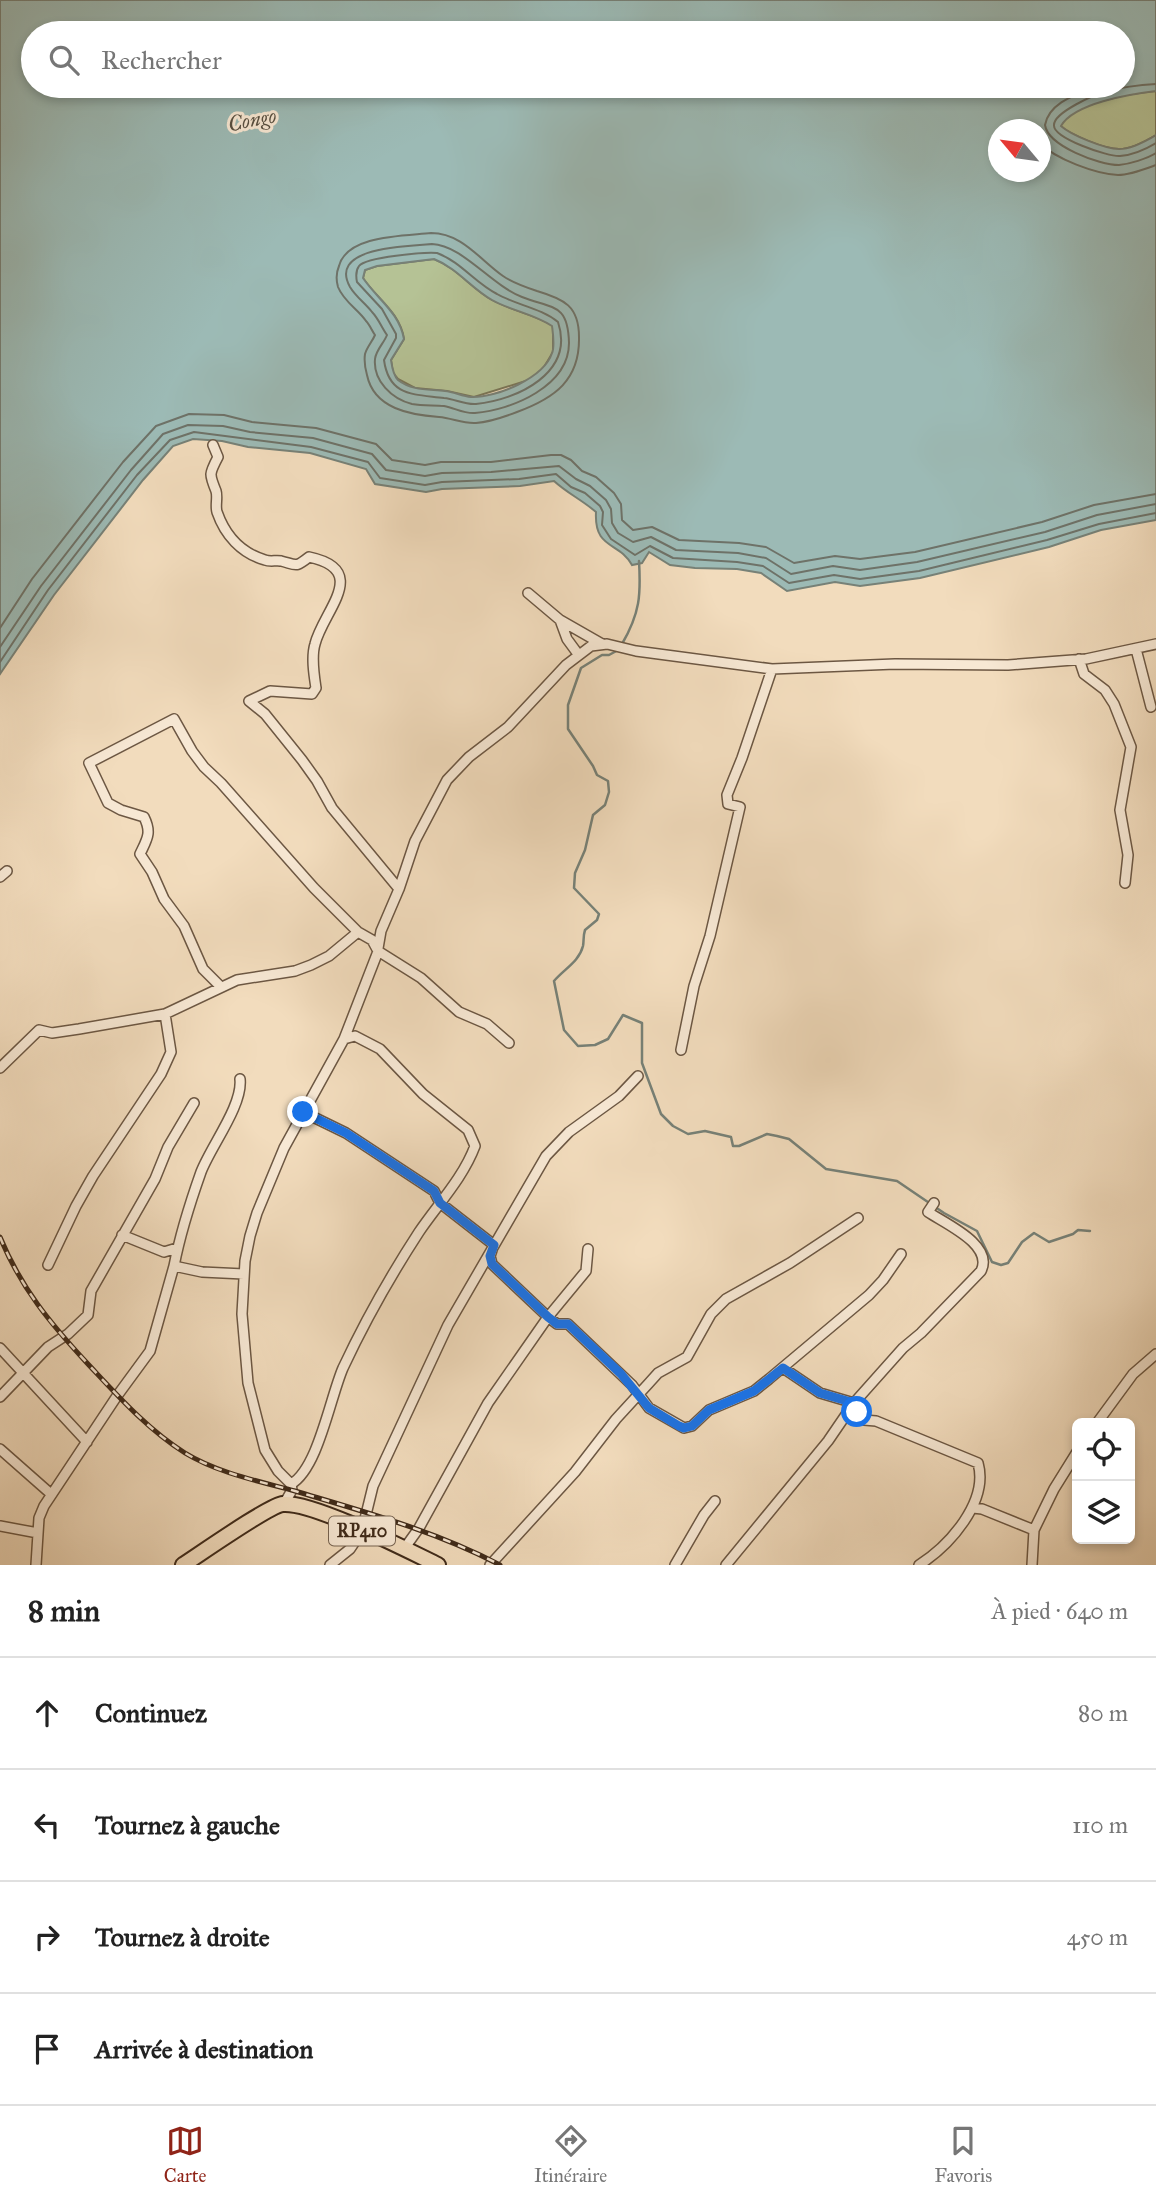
<!DOCTYPE html>
<html lang="fr">
<head>
<meta charset="utf-8">
<style>
	:root { --surface:#fff; --page:#f2f2f2; --text:#222; --muted:#767676; --line:#e0e0e0; --accent:#8f2418 }
	body { margin:0; font-family:"IM FELL Great Primer",serif; background:var(--page); color:var(--text) }
	.controls { position:absolute; right:21px; bottom:21px; display:grid; overflow:hidden; border-radius:10px; box-shadow:0 4px 10px #0003 }
	.controls button { width:63px; height:63px; display:grid; place-items:center; padding:0; border:0; border-bottom:2px solid var(--line); background:var(--surface); color:var(--text); font:35px sans-serif }
	.compass { position:absolute; left:988px; top:119px; width:63px; height:63px; border-radius:50%; background:var(--surface); box-shadow:0 4px 10px #0003; rotate:299deg }
	.stop { position:absolute; width:21px; height:21px; margin:-16px; border:5px solid #1a73e8; border-radius:50%; background:#fff }
	.stop.end { background:#1a73e8; border-color:#fff; box-shadow:0 2px 7px #0008 }
	.list { margin:0; padding:0; list-style:none }
	h2 { display:flex; justify-content:space-between; align-items:center; height:91px; margin:0; padding:0 28px; font-size:30px }
	h2 small { font-size:23px; font-weight:400; color:var(--muted) }
	.list li { display:grid; grid-template-columns:46px 1fr auto; gap:21px; align-items:center; box-sizing:border-box; height:112px; padding:0 28px; border-top:2px solid var(--line) }
	.list b { display:block; font-size:26px; white-space:nowrap }
	.list em { font-size:23px; font-style:normal; color:var(--muted) }
	.icon { flex:none; width:38px; height:38px; fill:none; stroke:currentColor; stroke-width:2; stroke-linecap:round; stroke-linejoin:round }
	.map { position:relative; flex:none; width:1156px; height:1565px; overflow:hidden }
	.search { position:absolute; background:var(--surface); box-shadow:0 4px 10px #0003; left:21px; right:21px; top:21px; height:77px; display:flex; align-items:center; gap:18px; box-sizing:border-box; padding:0 24px; border-radius:38px; color:var(--muted); font-size:26px }
	.sheet { height:539px; background:var(--surface) }
	nav { display:flex; justify-content:space-around; align-items:center; box-sizing:border-box; height:98px; border-top:2px solid var(--line); background:var(--surface); font-size:19px; color:var(--muted) }
	nav a { display:grid; justify-items:center; gap:4px }
	nav .on { color:var(--accent) }
	.map>svg:first-child { display:block }
	.green { fill:#b5c295; stroke:#7a7658; stroke-width:2 }
	.water { fill:#9cbab5; stroke:#778177; stroke-width:2; fill-rule:evenodd }
	.lines { fill:none; stroke-linecap:round; stroke-linejoin:round }
	.shore { stroke:#6e7268; stroke-width:2 }
	.stream { stroke:#778177; stroke-width:2.5 }
	.street-casing { stroke:#6c5743; stroke-width:12 }
	.primary-casing { stroke:#402b1a; stroke-width:18 }
	.street { stroke:#f7e8d4; stroke-width:9 }
	.primary { stroke:#f2dcbd; stroke-width:14 }
	.rail-casing { stroke:#402b1a; stroke-width:5 }
	.rail { stroke:#f7e8d4; stroke-width:2.5; stroke-dasharray:8; stroke-linecap:butt }
	.route { stroke:#1a73e8; stroke-width:9 }
	.labels { text-anchor:middle; dominant-baseline:central; stroke-width:6; stroke-linejoin:round; paint-order:stroke }
	.shield { fill:#f7e8d4; stroke:#776452; stroke-width:2 }
	.shield-label { font-size:18px; font-weight:bold; fill:#402b1a }
	.water-label { font-size:21px; font-style:italic; fill:#574f41; stroke:#f7e8d4 }
</style>
</head>
<body>
<div class="map">
<svg width="1156" height="1565" viewBox="0 0 1156 1565">
	<rect width="100%" height="100%" fill="#f2dcbd"/>
	<filter id="stains"><feTurbulence type="fractalNoise" baseFrequency=".00286" numOctaves="4"/><feColorMatrix values="0 0 0 0 .2 0 0 0 0 .09 0 0 0 0 .02 0 0 0 .5 -.17"/></filter>
	<radialGradient id="worn" r=".72"><stop offset=".6" stop-color="#630" stop-opacity="0"/><stop offset="1" stop-color="#630" stop-opacity=".3"/></radialGradient>
	<path class="green" d="M1156 91V135C1146 141 1131 149 1119 149 1104 149 1071 135 1060 126 1072 103 1132 93 1156 91Z
		M434 259C457 268 471 288 492 300 512 311 535 314 553 326V352L544 367 532 379 474 397 447 391 415 388 398 379 393 373 391 360 404 339C400 312 376 298 363 278L365 270 377 266Z"/>
	<path class="water" d="M0 0H1156V91C1131 94 1074 103 1061 126 1071 135 1105 149 1119 149 1131 149 1146 141 1156 135V520L1101 530 1049 547 920 578 860 586 835 582 787 591 761 573 737 569 695 568 670 565 649 552 642 563 632 565C619 541 594 550 596 512 582 500 567 493 554 481L520 486 442 489 426 492 375 484 366 469 310 453 248 447 222 441 193 439 173 446 143 480 54 595 0 674ZM33 33H1123V86H33ZM998 130H1040V172H998ZM434 259C457 268 471 288 492 300 512 311 534 314 552 326 553 334 555 346 552 353 544 378 496 398 471 397 462 396 454 392 445 391 429 389 412 391 398 380 393 375 392 367 391 360L404 339C399 312 377 299 363 278L365 270 377 266Z"/>
	<g class="lines">
		<path class="shore" d="M1156 84C1140 85 1123 87 1107 91 1096 94 1054 112 1054 125 1053 138 1108 157 1120 156 1132 155 1146 149 1156 143
			M1097 86C1078 94 1049 102 1045 125 1048 146 1099 165 1119 165 1130 164 1146 159 1156 153
			M1040 143C1055 159 1096 174 1118 175 1130 175 1145 169 1156 165
			M431 233C462 233 480 260 503 276 513 283 525 287 537 291 564 299 579 306 579 337 580 380 555 398 517 412 504 417 490 422 476 423 463 424 452 418 439 417 411 415 374 409 367 375 365 368 364 361 365 354 367 347 372 342 375 335 372 331 370 325 366 321 358 309 344 302 338 287 336 280 336 273 339 266 347 235 404 236 431 233Z
			M432 244C462 245 491 285 522 297 553 309 568 303 569 343 569 386 512 410 475 413 464 414 455 408 444 406 434 405 423 406 412 404 392 399 373 381 375 359 376 350 384 343 387 335 382 328 378 318 372 312 365 303 356 297 350 287 327 246 411 246 432 244Z
			M437 253C461 262 475 283 497 294 516 305 541 308 558 322 575 373 517 400 476 404 465 405 455 399 444 398 414 394 389 397 384 360L396 338V334L382 309 357 282C356 277 356 270 359 266 366 257 425 252 437 253Z
			M0 628 32 579 123 462 156 426 189 414 224 415 252 422 316 428 376 444 392 460 425 465 441 462H491L551 455H561L571 460 582 471 596 477 614 493 621 504 622 520 633 530 652 527 679 540 739 543 766 547 794 563 835 556 860 559 915 552 1042 522 1094 505 1156 494
			M0 647 41 586 131 470 163 434 188 425 223 426 250 432 313 438 372 454 386 470 425 476 442 473 491 472 559 466 576 479 590 486 606 500 611 509 612 523 618 533 633 542 651 537 676 550 738 553 766 558 791 574 833 566 860 570 917 562 1045 532 1097 515 1156 504
			M0 662 48 590 137 475 170 440 194 432 311 447 368 462 380 478 425 485 442 482 519 479 556 474 571 487 585 493 600 506 603 512 602 525 611 539 635 555 650 546 673 558 737 562 763 566 789 583 834 575 860 579 919 571 1047 540 1099 524 1156 513"/>
		<path class="stream" d="M622 644C640 613 641 595 639 561
			M620 649 609 655H602L581 668 568 705V729L593 766 597 775 608 781 609 792 605 805 593 815 585 850 575 873 574 888 599 914 597 920 585 930C583 936 584 941 583 946 579 962 564 969 554 981L564 1030 578 1046 595 1045 608 1039 623 1015 642 1023V1063L661 1114 673 1126 688 1134 705 1131 731 1137 733 1146H739L767 1134 777 1136 789 1139 826 1169 897 1181 944 1213 977 1231 992 1262 1001 1265 1008 1263 1022 1242 1034 1233 1049 1242 1073 1234 1078 1230 1090 1231"/>
		<g class="street-casing">
			<path id="street" d="M213 445 218 457C209 474 209 474 216 491 218 497 215 506 217 512 225 535 241 553 265 560 270 562 276 560 281 561 297 565 295 568 309 557 371 570 323 611 315 644 311 657 314 675 316 688L312 694 270 691 249 701 265 714 302 760 317 781 332 808 399 889
				M528 593 560 620 602 644
				M560 620 567 639 578 654
				M1136 649 1151 707
				M1079 659 1084 674 1105 690 1114 704 1131 747 1120 810 1128 855 1125 883
				M0 877 7 871
				M220 986 203 969 184 926 164 899 152 872 140 854C147 839 152 833 144 817L121 810 108 803 89 763 174 719 192 751 204 767 221 783 314 888 358 932 372 940 378 951 421 978 459 1012 487 1024 509 1043
				M681 1050 694 986 710 936 740 807 728 804 727 795 742 758 772 669
				M0 1068 39 1030 52 1033 79 1029 165 1014 237 980 295 971 311 965 329 956 358 932
				M303 1112 346 1133 434 1191 440 1203 494 1245
				M122 1235 164 1252 177 1248
				M492 1250 490 1256 492 1264 548 1317 557 1324H568L632 1385 649 1408 684 1428 692 1426 709 1410 754 1391 769 1379 869 1295 883 1280 901 1254
				M48 1265 76 1206 93 1176 161 1074 171 1052 165 1014
				M174 1266C180 1235 190 1203 201 1172 211 1146 243 1105 240 1079
				M0 1348 87 1442
				M783 1368 820 1393 854 1403 857 1412 864 1420 876 1421 978 1463C989 1502 949 1546 919 1565
				M0 1397 48 1347 68 1334 88 1315 91 1291 155 1179 168 1147 194 1103
				M1097 1423 1133 1374 1156 1354
				M0 1449 51 1494
				M291 1484C318 1469 330 1398 343 1368 365 1321 391 1275 419 1232 438 1204 463 1178 475 1146L468 1130 423 1094 380 1049 355 1036 344 1039
				M284 1504 292 1490 291 1484 278 1471 265 1450 248 1383 242 1314 245 1261 250 1236 257 1213 284 1148 344 1039 377 954 381 931 399 889 415 841 447 780 469 757 508 727 566 665 591 646 607 644 636 651 772 669 895 664 1008 665 1086 659 1156 644
				M973 1508 982 1509 1034 1530
				M0 1526 38 1533
				M404 1549 419 1528 488 1403 548 1317 586 1271 588 1249
				M36 1565 39 1518 44 1506 117 1396 150 1351 174 1266 202 1272 244 1274
				M330 1565 350 1549 362 1531 373 1486 448 1325 546 1156 569 1132 619 1096 638 1076
				M490 1565 575 1472 616 1419 649 1383 658 1373 687 1357 711 1314 726 1299 790 1263 858 1218
				M675 1565 704 1515 715 1501
				M726 1565 828 1441 854 1403 903 1348 921 1333 981 1271C994 1245 946 1224 928 1212L934 1203
				M1032 1565 1034 1530 1054 1489 1077 1452"/>
		</g>
		<g class="primary-casing">
			<path id="primary" d="M183 1565C200 1554 270 1505 283 1504 314 1502 407 1550 438 1565"/>
		</g>
		<use href="#street" class="street"/>
		<use href="#primary" class="primary"/>
		<g class="rail-casing">
			<path id="rail" d="M0 1237C21 1288 50 1323 87 1363 117 1395 147 1429 185 1453 218 1473 258 1481 295 1491 365 1512 435 1531 500 1565"/>
		</g>
		<use href="#rail" class="rail"/>
	</g>
	<g class="lines">
		<path class="route" d="M303 1112 346 1133 434 1191 440 1203 494 1245 490 1256 492 1264 548 1317 557 1324H568L621 1374 649 1408 679 1426 684 1428 692 1426 709 1410 754 1391 783 1368 820 1393 854 1403 857 1412"/>
	</g>
	<g class="labels">
		<rect class="shield" x="329" y="1516.5" width="66" height="29" rx="5"/>
		<g class="shield-label">
			<text x="362" y="1531">RP410</text>
		</g>
		<g class="water-label">
			<text transform="translate(252 120) rotate(-11)">Congo</text>
		</g>
	</g>
	<rect width="100%" height="100%" filter="url(#stains)"/>
	<rect width="100%" height="100%" fill="url(#worn)"/>
</svg>
<div class="controls">
<button><svg class="icon" aria-label="locate" viewBox="0 0 24 24"><circle cx="12" cy="12" r="6"/><path d="M12 2v4M12 18v4M2 12h4M18 12h4"/></svg></button>
<button><svg class="icon" aria-label="layers" viewBox="0 0 24 24"><path d="M12 4l9 5-9 5-9-5zM3 14l9 5 9-5"/></svg></button>
</div>
<svg class="compass" viewBox="-18 -18 36 36"><path d="M0-13l5 13h-10z" fill="#e53935"/><path d="M0 13l5-13h-10z" fill="#767676"/></svg>
<div class="stop" style="left:857px;top:1412px"></div>
<div class="stop end" style="left:303px;top:1112px"></div>
<div class="search"><svg class="icon" aria-label="search" viewBox="0 0 24 24"><circle cx="10" cy="10" r="6"/><path d="M15 15l6 6"/></svg>Rechercher</div>
</div>
<section class="sheet">
<h2>8 min<small>À pied · 640 m</small></h2>
<ul class="list">
<li><svg class="icon" aria-label="ahead" viewBox="0 0 24 24"><path d="M12 20V5M6 11l6-6 6 6"/></svg><div><b>Continuez</b></div><em>80 m</em></li>
<li><svg class="icon" aria-label="left" viewBox="0 0 24 24"><path d="M17 20v-9H6M10 6l-5 5 5 5"/></svg><div><b>Tournez à gauche</b></div><em>110 m</em></li>
<li><svg class="icon" aria-label="right" viewBox="0 0 24 24"><path d="M7 20v-9h11M14 6l5 5-5 5"/></svg><div><b>Tournez à droite</b></div><em>450 m</em></li>
<li><svg class="icon" aria-label="arrive" viewBox="0 0 24 24"><path d="M6 21V4h12l-3 4 3 4H6"/></svg><div><b>Arrivée à destination</b></div></li>
</ul>
</section>
<nav>
<a class="on"><svg class="icon" aria-label="map" viewBox="0 0 24 24"><path d="M3 6l6-2 6 2 6-2v14l-6 2-6-2-6 2zM9 4v14M15 6v14"/></svg>Carte</a>
<a><svg class="icon" aria-label="directions" viewBox="0 0 24 24"><path d="M12 3l9 9-9 9-9-9zM9 14v-3h6M13 9l2 2-2 2"/></svg>Itinéraire</a>
<a><svg class="icon" aria-label="saved" viewBox="0 0 24 24"><path d="M7 4h10v16l-5-4-5 4z"/></svg>Favoris</a>
</nav>
</body>
</html>
